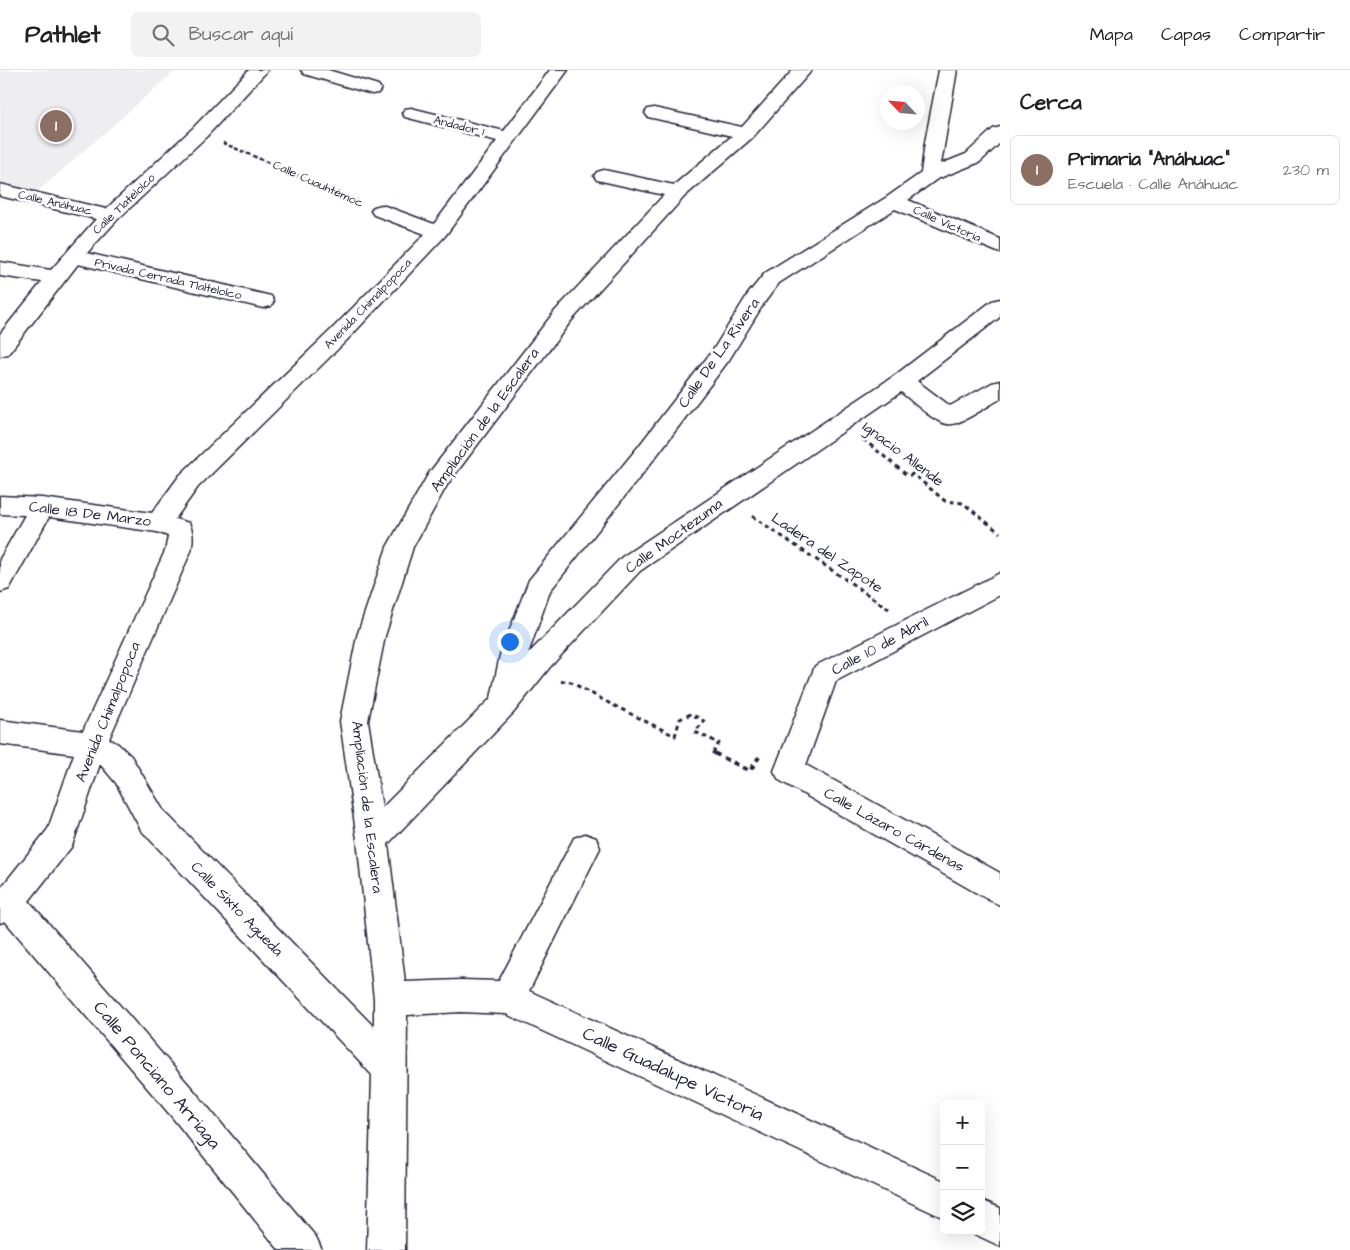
<!DOCTYPE html>
<html lang="es">
<head>
<meta charset="utf-8">
<style>
	:root { --surface:#fff; --page:#f2f2f2; --text:#202124; --muted:#757577; --line:#e0e0e0; --accent:#22223b }
	body { margin:0; font-family:"Architects Daughter",sans-serif; background:var(--page); color:var(--text) }
	.controls { position:absolute; right:15px; bottom:15px; display:grid; overflow:hidden; border-radius:8px; box-shadow:0 5px 20px #0002 }
	.controls button { width:45px; height:45px; display:grid; place-items:center; padding:0; border:0; border-bottom:1px solid var(--line); background:var(--surface); color:var(--text); font:25px sans-serif }
	.compass { position:absolute; left:880px; top:15px; width:45px; height:45px; border-radius:50%; background:var(--surface); box-shadow:0 5px 20px #0002; rotate:296deg }
	.you { position:absolute; left:509px; top:571px; width:18px; height:18px; margin:-12px; border:4px solid #fff; border-radius:50%; background:#1a73e8; box-shadow:0 0 0 8px #1a73e833 }
	.badge { display:grid; place-items:center; width:32px; height:32px; border-radius:50%; background:var(--accent); color:#fff; font-size:16px; font-weight:700 }
	.pin { position:absolute; translate:-50% -50%; border:2px solid #fff; box-shadow:0 1px 5px #0006 }
	.list { margin:0; padding:0; list-style:none }
	h2 { display:flex; justify-content:space-between; align-items:center; height:65px; margin:0; padding:0 20px; font-size:21px }
	h2 small { font-size:16px; font-weight:400; color:var(--muted) }
	.list li { display:grid; grid-template-columns:32px 1fr auto; gap:15px; align-items:center; box-sizing:border-box; height:70px; margin:0 10px 10px; padding:0 10px; border:1px solid var(--line); border-radius:8px }
	.list b { display:block; font-size:19px; white-space:nowrap }
	.list p { margin:0; font-size:16px; white-space:nowrap; color:var(--muted) }
	.list em { font-size:16px; font-style:normal; color:var(--muted) }
	.icon { flex:none; width:28px; height:28px; fill:none; stroke:currentColor; stroke-width:2; stroke-linecap:round; stroke-linejoin:round }
	.map { position:relative; flex:none; width:1000px; height:1180px; overflow:hidden }
	header { display:flex; align-items:center; gap:30px; box-sizing:border-box; height:70px; padding:0 25px; background:var(--surface); border-bottom:1px solid var(--line) }
	header strong { font-size:24px }
	nav { display:flex; gap:28px; margin-inline-start:auto; font-size:18px }
	.search { width:350px; height:45px; background:var(--page); display:flex; align-items:center; gap:12px; box-sizing:border-box; padding:0 18px; border-radius:8px; color:var(--muted); font-size:19px }
	main { display:flex }
	aside { flex:1; background:var(--surface) }
	.map>svg:first-child { display:block }
	.built { fill:#eeeef1 }
	.lines { fill:none; stroke-linecap:round; stroke-linejoin:round }
	.minor-casing { stroke:#22223b; stroke-width:3 }
	.path-far2 { stroke:#22223b; stroke-width:2.5; stroke-dasharray:4 2.5; stroke-linecap:butt }
	.path-far1 { stroke:#22223b; stroke-width:3; stroke-dasharray:4.5 4; stroke-linecap:butt }
	.path { stroke:#22223b; stroke-width:4; stroke-dasharray:6 4.5; stroke-linecap:butt }
	.minor { fill:#fff; fill-rule:evenodd }
	.labels { text-anchor:middle; dominant-baseline:central; stroke-width:5; stroke-linejoin:round; paint-order:stroke }
	.far-street-label { font-size:12px; fill:#22223b; stroke:#fff }
	.street-label { font-size:15px; fill:#22223b; stroke:#fff }
	.near-street-label { font-size:18px; fill:#22223b; stroke:#fff }
</style>
</head>
<body>
<header>
<strong>Pathlet</strong>
<div class="search"><svg class="icon" aria-label="search" viewBox="0 0 24 24"><circle cx="10" cy="10" r="6"/><path d="M15 15l6 6"/></svg>Buscar aquí</div>
<nav><a>Mapa</a><a>Capas</a><a>Compartir</a></nav>
</header>
<main>
<div class="map">
<svg width="1000" height="1180" viewBox="0 0 1000 1180">
	<rect width="100%" height="100%" fill="#fff"/>
	<filter id="ink" filterUnits="userSpaceOnUse"><feTurbulence type="fractalNoise" baseFrequency=".02" numOctaves="2"/><feDisplacementMap in="SourceGraphic" scale="10" xChannelSelector="R" yChannelSelector="G"/><feConvolveMatrix kernelMatrix="1 2 1 2 8 2 1 2 1" color-interpolation-filters="sRGB"/></filter>
	<g filter="url(#ink)">
		<path class="built" d="M0 0H176L36 123 0 112Z"/>
		<g class="lines">
			<g class="minor-casing">
				<path id="minor" d="M249 0H268L207 66 117 150 87 183 271 226 274 231 271 236 263 238 78 194 8 284 0 286V264L42 212 0 206V192L51 200 96 149 0 126V114L106 139 193 58Z
					M301 0H328L378 15 381 19 378 23 372 24 304 4Z
					M550 0H568L445 166 347 270 198 417 175 449 189 453C194 463 193 470 191 481L109 669 118 674 131 686 163 740 374 957V929L357 769 340 651 357 566 387 477 429 403 555 241 664 125 597 110 594 106 597 102 604 100 674 115 732 66 648 47 645 43 648 39 654 38 742 57 793 0H812L753 67 685 126 571 251 447 415 413 477 385 566 368 651 382 738 491 628 500 585 529 510 638 377 713 280 748 224 765 203 887 127 921 103 925 72 939 0H957L941 94 966 84 993 59 1000 57V73L980 92 937 109 908 130 1000 169V183L895 139 779 213 764 233 729 290 654 389 550 521 528 584 622 487 894 306 992 231 1000 229V247L917 311 950 336 992 313 1000 311V329C989 335 958 357 947 354 934 352 912 331 901 322L640 501 550 597 514 642 388 774 405 912 461 910 499 911 574 768 585 764 596 768 600 778 529 921 944 1111V1148L506 944 461 942 407 945 405 1180H367L372 1005 141 760 116 713 100 694 72 776 29 831 196 1023 316 1167 322 1180H279L172 1047 5 851 0 853V819L48 759 74 684 0 674V650L83 661 165 481 168 466 157 462 49 447 9 519 0 522V489L25 445 0 444V426L42 428 152 443 180 405 331 260 425 164 374 145 371 141 374 137 381 135 388 137 434 154 497 71 405 47 402 43 405 39 411 38 504 61Z
					M1000 503V525L836 611 806 695 1000 803V835L989 830 779 710 774 701 815 596Z
					M981 1130 1000 1138V1176L968 1161H981Z"/>
			</g>
			<path class="path-far2" d="M223 73 357 131"/>
			<path class="path-far1" d="M863 369 908 406 913 404 945 431 963 433 1000 463
				M752 446 889 539
				M561 612 567 610 607 632 675 666 680 649 691 644 704 651 695 662 719 673 713 683 716 685"/>
			<path class="path" d="M714 683 750 701 759 687"/>
			<use href="#minor" class="minor"/>
		</g>
	</g>
	<g class="labels">
		<g class="far-street-label">
			<text transform="translate(459 56) rotate(14)">Andador 1</text>
			<text transform="translate(318 114) rotate(24)">Calle Cuauhtémoc</text>
			<text transform="translate(55 133) rotate(13)">Calle Anáhuac</text>
			<text transform="translate(124 134) rotate(-44)">Calle Tlatelolco</text>
			<text transform="translate(947 154) rotate(24)">Calle Victoria</text>
			<text transform="translate(168 209) rotate(13)">Privada Cerrada Tlaltelolco</text>
			<text transform="translate(368 234) rotate(-46)">Avenida Chimalpopoca</text>
		</g>
		<g class="street-label">
			<text transform="translate(719 283) rotate(-55)">Calle De La Rivera</text>
			<text transform="translate(485 350) rotate(-54)">Ampliación de la Escalera</text>
			<text transform="translate(903 384) rotate(37)">Ignacio Allende</text>
			<text transform="translate(90 444) rotate(7)">Calle 18 De Marzo</text>
			<text transform="translate(674 466) rotate(-36)">Calle Moctezuma</text>
			<text transform="translate(827 483) rotate(34)">Ladera del Zapote</text>
			<text transform="translate(880 576) rotate(-28)">Calle 10 de Abril</text>
			<text transform="translate(108 642) rotate(-68)">Avenida Chimalpopoca</text>
			<text transform="translate(367 737) rotate(83)">Ampliación de la Escalera</text>
			<text transform="translate(894 760) rotate(29)">Calle Lázaro Cárdenas</text>
			<text transform="translate(237 839) rotate(46)">Calle Sixto Agueda</text>
		</g>
		<g class="near-street-label">
			<text transform="translate(673 1004) rotate(25)">Calle Guadalupe Victoria</text>
			<text transform="translate(157 1005) rotate(50)">Calle Ponciano Arriaga</text>
		</g>
	</g>
</svg>
<div class="controls">
<button>+</button>
<button>−</button>
<button><svg class="icon" aria-label="layers" viewBox="0 0 24 24"><path d="M12 4l9 5-9 5-9-5zM3 14l9 5 9-5"/></svg></button>
</div>
<svg class="compass" viewBox="-18 -18 36 36"><path d="M0-13l5 13h-10z" fill="#e53935"/><path d="M0 13l5-13h-10z" fill="#757577"/></svg>
<div class="you"></div>
<div class="pin badge" style="left:56px;top:56px;background:#8d6e63">1</div>
</div>
<aside>
<h2>Cerca<small></small></h2>
<ul class="list">
<li><span class="badge" style="background:#8d6e63">1</span><div><b>Primaria &quot;Anáhuac&quot;</b><p>Escuela · Calle Anáhuac</p></div><em>230 m</em></li>
</ul>
</aside>
</main>
</body>
</html>
